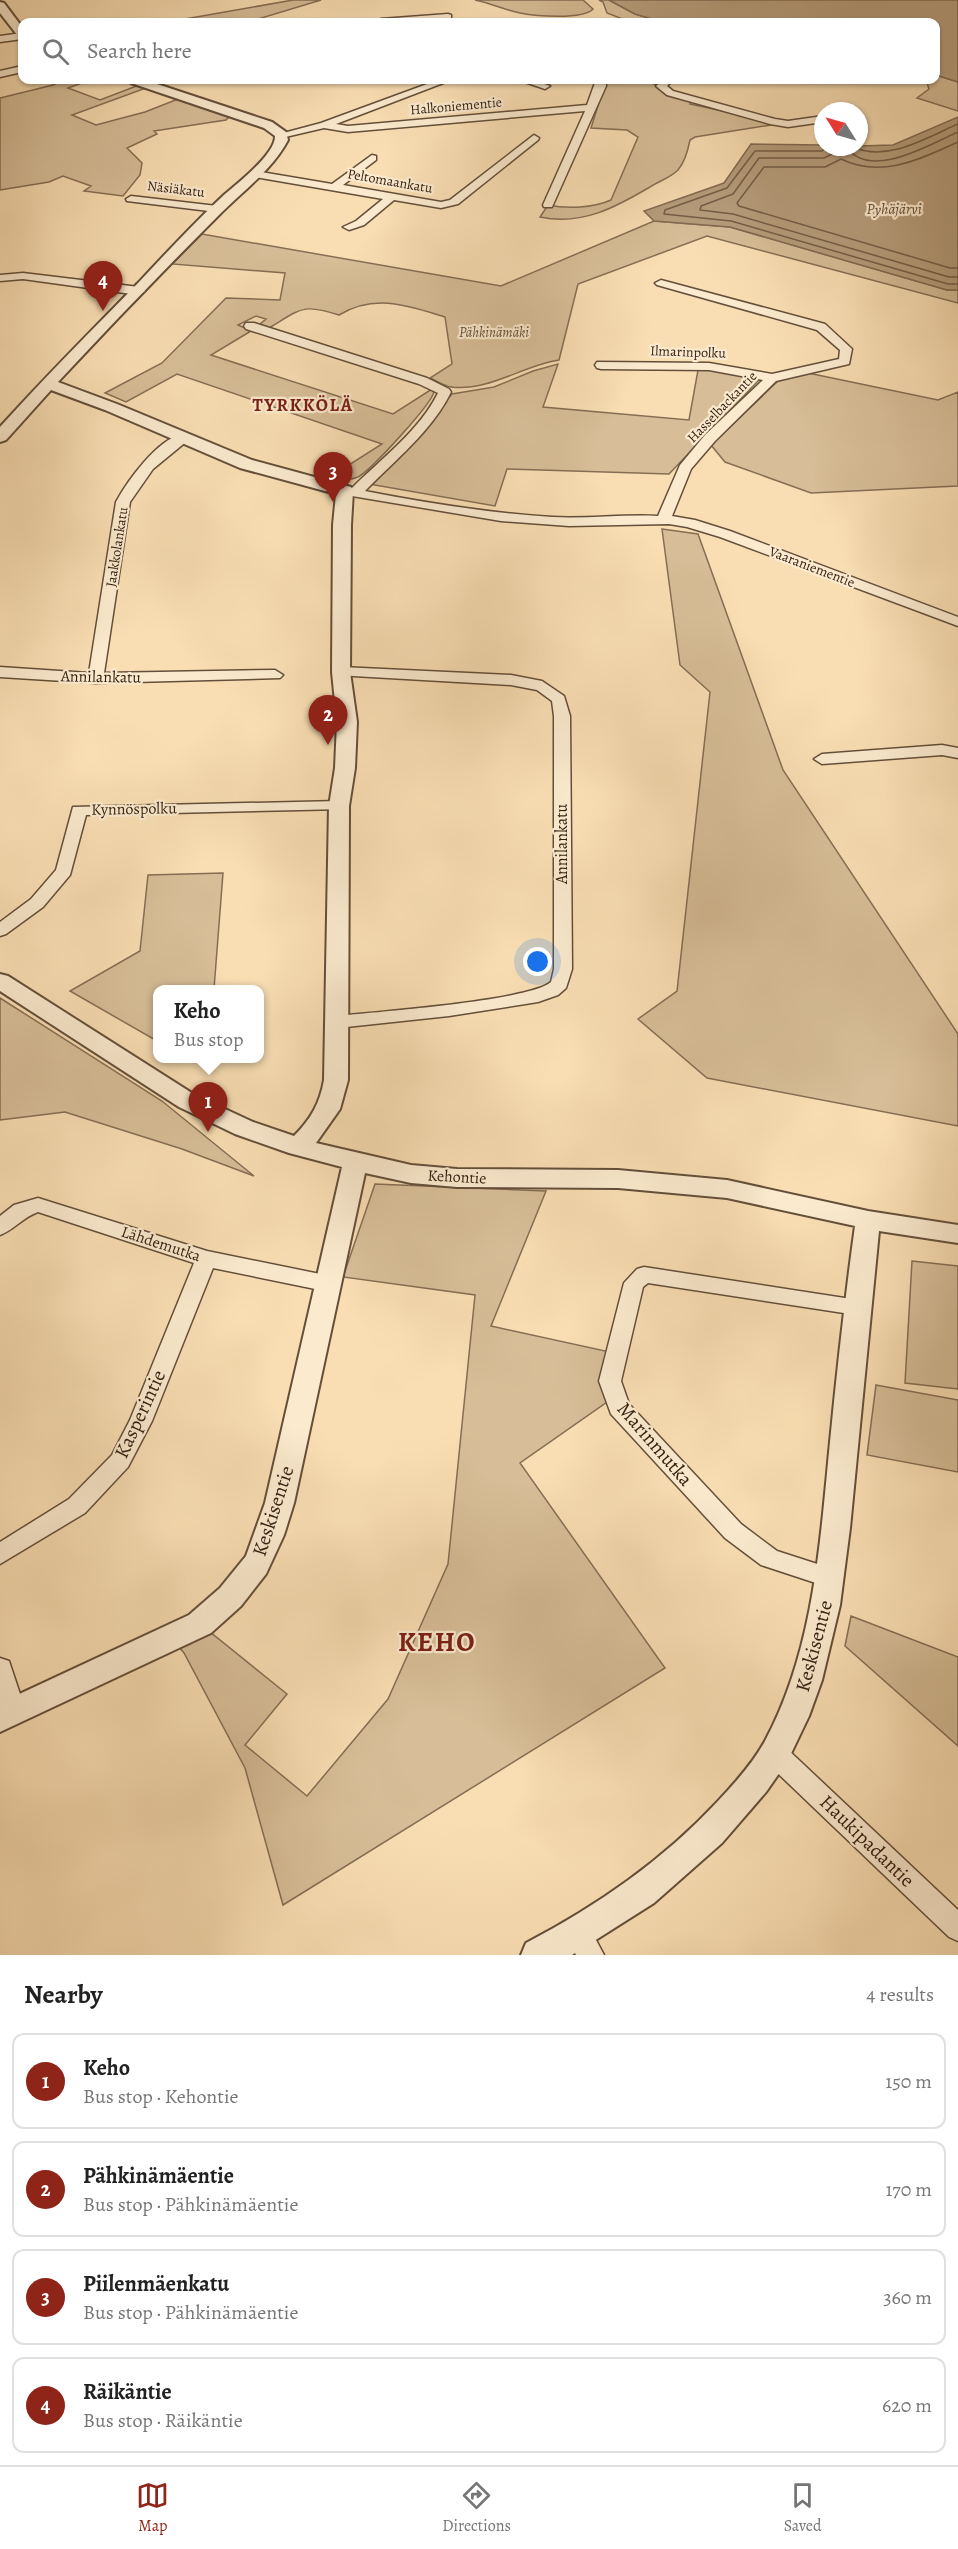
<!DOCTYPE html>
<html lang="en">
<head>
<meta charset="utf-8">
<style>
	:root { --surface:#fff; --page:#f6f6f6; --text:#222; --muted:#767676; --line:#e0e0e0; --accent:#8f2418 }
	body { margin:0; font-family:Alegreya,serif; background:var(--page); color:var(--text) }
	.compass { position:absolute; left:814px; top:102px; width:54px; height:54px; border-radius:50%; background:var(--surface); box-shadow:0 2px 4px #0004; rotate:307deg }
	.you { position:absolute; left:538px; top:962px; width:21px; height:21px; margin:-15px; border:4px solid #fff; border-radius:50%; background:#1a73e8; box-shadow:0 0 0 9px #1a73e833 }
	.badge { display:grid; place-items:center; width:39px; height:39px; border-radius:50%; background:var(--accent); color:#fff; font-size:20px; font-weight:700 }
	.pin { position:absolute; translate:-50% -50px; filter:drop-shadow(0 2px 3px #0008) }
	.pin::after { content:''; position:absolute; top:32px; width:21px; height:18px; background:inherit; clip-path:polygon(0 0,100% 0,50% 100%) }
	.popup { position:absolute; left:153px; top:985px; width:111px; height:78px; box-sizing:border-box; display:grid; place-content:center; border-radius:12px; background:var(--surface); filter:drop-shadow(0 2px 4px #0005); font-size:20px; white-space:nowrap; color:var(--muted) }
	.popup b { font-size:22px; color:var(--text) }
	.popup::after { content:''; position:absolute; left:50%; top:100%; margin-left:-12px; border:12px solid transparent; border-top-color:var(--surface) }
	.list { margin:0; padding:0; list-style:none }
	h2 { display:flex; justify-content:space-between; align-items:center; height:78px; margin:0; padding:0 24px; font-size:26px }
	h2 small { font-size:20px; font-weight:400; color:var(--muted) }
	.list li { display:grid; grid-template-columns:39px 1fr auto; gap:18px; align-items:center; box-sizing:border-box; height:96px; margin:0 12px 12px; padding:0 12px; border:2px solid var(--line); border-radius:12px }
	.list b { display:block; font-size:22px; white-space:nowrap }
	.list p { margin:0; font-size:20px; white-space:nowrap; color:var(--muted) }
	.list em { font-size:20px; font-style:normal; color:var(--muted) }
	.icon { flex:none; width:33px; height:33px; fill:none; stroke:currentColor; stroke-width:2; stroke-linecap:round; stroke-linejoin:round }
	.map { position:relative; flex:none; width:958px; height:1955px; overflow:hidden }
	.search { position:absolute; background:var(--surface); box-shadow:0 2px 4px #0004; left:18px; right:18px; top:18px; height:66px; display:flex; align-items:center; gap:15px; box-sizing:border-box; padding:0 21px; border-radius:12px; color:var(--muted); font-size:22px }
	.sheet { height:510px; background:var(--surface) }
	nav { display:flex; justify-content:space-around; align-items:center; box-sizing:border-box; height:84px; border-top:2px solid var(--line); background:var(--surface); font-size:16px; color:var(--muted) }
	nav a { display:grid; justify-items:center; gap:3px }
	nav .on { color:var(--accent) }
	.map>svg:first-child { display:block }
	.green { fill:#d7be98; stroke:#856e55; stroke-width:1.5 }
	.water { fill:#b69d7c; stroke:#826b52; stroke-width:1.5 }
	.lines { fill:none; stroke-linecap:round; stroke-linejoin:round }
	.shore { stroke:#745e47; stroke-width:1.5 }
	.minor-casing { stroke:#644f3a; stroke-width:3 }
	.tertiary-casing { stroke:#644f3a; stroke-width:4 }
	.minor { fill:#fbeace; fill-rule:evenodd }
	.tertiary { fill:#fbeace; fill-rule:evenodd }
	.labels { text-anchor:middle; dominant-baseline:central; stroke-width:4.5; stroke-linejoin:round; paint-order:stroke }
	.far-street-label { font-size:14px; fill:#331f12; stroke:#fbeace }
	.far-park-label { font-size:14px; font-style:italic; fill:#644f3a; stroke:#fbeace }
	.far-water-label { font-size:15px; font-style:italic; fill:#614b37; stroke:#fbeace }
	.street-label { font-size:16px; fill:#331f12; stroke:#fbeace }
	.far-district-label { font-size:18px; font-weight:bold; letter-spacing:1.5px; fill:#7a1f14; stroke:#fbeace }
	.near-street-label { font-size:20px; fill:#331f12; stroke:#fbeace }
	.near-district-label { font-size:27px; font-weight:bold; letter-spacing:1.5px; fill:#7a1f14; stroke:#fbeace }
</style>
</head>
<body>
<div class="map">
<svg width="958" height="1955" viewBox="0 0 958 1955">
	<rect width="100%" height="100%" fill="#f9deb3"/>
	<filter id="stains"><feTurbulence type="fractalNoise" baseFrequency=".00333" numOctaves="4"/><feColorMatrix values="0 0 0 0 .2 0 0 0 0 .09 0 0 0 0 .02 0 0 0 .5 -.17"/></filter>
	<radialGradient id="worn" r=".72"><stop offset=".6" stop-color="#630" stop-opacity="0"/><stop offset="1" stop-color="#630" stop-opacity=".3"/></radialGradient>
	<path class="green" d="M293 0H321L248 22H168Z
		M475 0H583L593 9C583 20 535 16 520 13 505 10 490 3 475 0Z
		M599 0H609L635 14 662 22H630L607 13 603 2Z
		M936 75 958 82V111L917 98 929 89 927 83 922 80H936Z
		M63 80H90L68 88 100 100 139 85 146 88 72 115 96 125 145 112 178 99 230 116 226 120 154 131 157 134 127 148 142 163 140 175 123 196 84 191 91 186 63 176 49 182 0 190V98L53 85Z
		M606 80H654L651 83 694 99 690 104 774 122 771 125 695 137 690 140C688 150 685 162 678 170 670 178 659 181 650 187 616 207 582 226 540 217L548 205C567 209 593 208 611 200L638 137 627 130 591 128Z
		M654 221 730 227 947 290H958V303L707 236 578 284 559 360C524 365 488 392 451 387 444 386 437 381 430 378L452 364 445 317C409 306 375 293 339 315 302 303 301 309 269 328L259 325 266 319 256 316 238 325 251 331 211 355 393 414 432 389 434 391C434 402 370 471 358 477 349 481 339 479 330 477L382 444 177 374 126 402 105 393 162 363 226 298 280 300 285 273 172 264 202 234 501 286Z
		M558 364 543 407 689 420 698 370 737 371 759 380 669 474 507 469 495 506 369 484 452 394 494 387 533 371Z
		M808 373 938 400 958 392V486L811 493 725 462 711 445 778 381Z
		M662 529 698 534 783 770 958 1034V1126L707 1078 638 1019 677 991 710 692 680 665Z
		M223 873 214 989 157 990V1041L70 991 140 951 148 875Z
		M0 998 162 1101 254 1176 182 1149 65 1112 0 1120Z
		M375 1184 546 1191 491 1326 610 1352 607 1402 520 1463 665 1668 283 1905 245 1768 184 1653 172 1639 200 1624 287 1694 245 1745 307 1796 388 1699 448 1564 475 1295 343 1277Z
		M912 1261 958 1266V1389L905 1383Z
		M876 1385 958 1400V1472L867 1455Z
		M851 1616 958 1657V1746L845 1646Z"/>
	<path class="water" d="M609 0H958V82L936 75V22H662L635 14Z
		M958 117V290H947L730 227 654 221 644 211 724 183 751 144 823 145V147L893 145Z"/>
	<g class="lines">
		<path class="shore" d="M958 142C920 159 882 179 841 159L825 167H764L737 203 739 206 950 268H958
			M828 147 822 151H755L727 188 665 210 664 214 731 221 948 284H958
			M836 147 832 154 824 158H759L733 194 701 206 700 210 733 214 949 277H958
			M846 147C871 181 930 144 958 132
			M854 147C886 163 928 137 958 124"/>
		<g class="minor-casing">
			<path id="minor" d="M448 14 451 15V19L411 22H376L381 19Z
				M22 33V39L0 42V36Z
				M22 66V72L0 77V71Z
				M144 80H157L147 85H141L139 83Z
				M438 80H451L336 124 348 126 587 105 596 80H606V86L552 207H544L543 205 585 111 348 132 324 128 281 138 276 135 321 123Z
				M519 80H533L550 86 545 89Z
				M663 80H673L667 86 673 91 775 119 788 121 823 116V122L788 127 770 124 667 95 656 86Z
				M534 135 539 138 538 140 458 204 441 208 394 200 364 225 349 230 343 227 356 221 383 199 255 177 250 174 255 171 332 184 372 155 376 156V160L343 185 441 202 450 200Z
				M131 196 217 206 222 209 217 212 127 201 126 199Z
				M23 273 139 287 145 291 139 295 23 279 0 281V275Z
				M661 280 825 324 852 349 849 364 776 381 715 441 691 469 672 516 695 520 730 531 958 617V626L720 537 687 527 669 524 569 526 501 521 340 494 338 491 340 488H352C381 459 420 430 438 393L419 384 246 329 244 326 246 323H254L427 378 449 389 451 392C432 431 395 460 365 491 427 503 489 513 552 517 588 519 623 514 658 516L680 465 705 435 763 380 709 370 601 369 597 368 595 365 597 362 709 363 772 374 839 359 840 350 817 330 657 285 655 283Z
				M182 434 187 435 189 438 187 441 153 469 130 502 104 673 275 670 283 675 280 678 96 683 0 677V667L89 673 116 502C128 480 157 440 182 434Z
				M341 667 511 675 542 681 564 696 570 716 572 969 566 988 558 995 538 1002 449 1016 337 1028 330 1026 328 1022 330 1018 337 1016C375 1012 529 1001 551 982L554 969V716L552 701 537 690 511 685 336 675 333 672 336 669Z
				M942 745 958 748V758L942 755 822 764 814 759 822 754Z
				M339 801 345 803 347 806 345 809 86 815 70 875 43 907 6 934 0 936V922L31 899 56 870 73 807Z
				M38 1198 207 1251 330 1276 337 1278 340 1284 337 1290 330 1292 213 1268 152 1421 128 1467 85 1513 0 1564V1542L69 1499 112 1455 130 1420 194 1263 38 1212C23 1217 14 1230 0 1235V1216L14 1205Z
				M644 1267 864 1301 868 1307 864 1313 857 1315 648 1283 643 1287 621 1381 629 1404 741 1524 777 1551 839 1571 843 1578 839 1585 831 1588 761 1565 725 1538 611 1414 599 1381 624 1283 637 1269Z
				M0 1658 9 1661 26 1712 23 1720 14 1723 5 1720 0 1707Z
				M775 1742 784 1746 958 1910V1941L949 1937 766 1762 762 1754 766 1746Z
				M579 1921 588 1925 604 1955H576L566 1934 570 1925Z"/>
		</g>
		<g class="tertiary-casing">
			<path id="tertiary" d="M0 2 4 3 22 27V37L18 36 0 13Z
				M129 80H145L272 122 286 132 288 140C272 170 244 190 220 214 165 269 111 325 58 382L117 404 252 460 351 487 353 491 351 525 350 672 357 722 355 768 349 806 348 1080 340 1109 316 1143 411 1165 457 1169 618 1170 727 1180 868 1211 958 1225V1243L879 1231 850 1528 840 1605 822 1680 809 1716 787 1762 766 1792 722 1843 654 1903 572 1955H521L526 1943C598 1905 662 1861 718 1801 735 1783 753 1763 765 1741 814 1650 820 1543 830 1442 837 1370 845 1298 855 1226L727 1198 618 1188 457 1187 411 1183 365 1173 294 1503 284 1535 266 1574 241 1606 211 1633 0 1732V1703L189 1615 220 1588 246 1556 265 1503 342 1167 289 1153 235 1134 179 1107 0 991V974L8 976 195 1095 253 1122 294 1136C311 1119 320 1103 324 1080L329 806 335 768 337 722 332 672 333 525 336 494 240 468 105 410 51 390 6 440 0 442V427C45 377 92 330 139 282 167 252 195 222 225 194 238 183 276 153 275 136L264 128 131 83Z"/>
		</g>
		<use href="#minor" class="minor"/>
		<use href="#tertiary" class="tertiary"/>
	</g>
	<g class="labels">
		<g class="far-street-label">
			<text transform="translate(456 106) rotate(-5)">Halkoniementie</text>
			<text transform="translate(390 181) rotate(10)">Peltomaankatu</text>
			<text transform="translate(176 189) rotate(7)">Näsiäkatu</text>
			<text transform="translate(688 352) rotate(2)">Ilmarinpolku</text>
			<text transform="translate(722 407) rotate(-46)">Hasselbackantie</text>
			<text transform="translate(117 547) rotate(-81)">Jaakkolankatu</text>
			<text transform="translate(812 567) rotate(21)">Vaaraniementie</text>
		</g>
		<g class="far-park-label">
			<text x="494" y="332">Pähkinämäki</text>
		</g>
		<g class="far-water-label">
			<text x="894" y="209">Pyhäjärvi</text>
		</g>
		<g class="street-label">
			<text transform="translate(101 677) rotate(1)">Annilankatu</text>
			<text transform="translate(134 809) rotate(-1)">Kynnöspolku</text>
			<text transform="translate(562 844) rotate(-90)">Annilankatu</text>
			<text transform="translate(457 1177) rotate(3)">Kehontie</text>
			<text transform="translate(161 1244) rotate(18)">Lähdemutka</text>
		</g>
		<g class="far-district-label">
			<text x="303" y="405">TYRKKÖLÄ</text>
		</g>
		<g class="near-street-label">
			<text transform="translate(140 1414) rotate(-65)">Kasperintie</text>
			<text transform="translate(655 1444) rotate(49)">Marinmutka</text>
			<text transform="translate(273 1511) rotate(-72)">Keskisentie</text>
			<text transform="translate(814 1646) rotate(-75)">Keskisentie</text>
			<text transform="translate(867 1841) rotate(44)">Haukipadantie</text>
		</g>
		<g class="near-district-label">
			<text x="437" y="1642">KEHO</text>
		</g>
	</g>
	<rect width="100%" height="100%" filter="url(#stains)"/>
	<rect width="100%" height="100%" fill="url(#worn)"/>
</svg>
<svg class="compass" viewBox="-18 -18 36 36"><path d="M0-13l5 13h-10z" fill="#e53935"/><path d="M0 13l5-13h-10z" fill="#767676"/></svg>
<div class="you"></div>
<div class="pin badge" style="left:208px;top:1132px">1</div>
<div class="popup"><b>Keho</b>Bus stop</div>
<div class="pin badge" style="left:328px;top:745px">2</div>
<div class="pin badge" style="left:333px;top:502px">3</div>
<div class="pin badge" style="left:103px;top:311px">4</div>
<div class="search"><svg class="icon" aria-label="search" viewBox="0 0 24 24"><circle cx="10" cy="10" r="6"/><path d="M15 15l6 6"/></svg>Search here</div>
</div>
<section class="sheet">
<h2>Nearby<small>4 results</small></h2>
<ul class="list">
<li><span class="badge">1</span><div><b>Keho</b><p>Bus stop · Kehontie</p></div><em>150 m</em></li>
<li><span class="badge">2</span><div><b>Pähkinämäentie</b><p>Bus stop · Pähkinämäentie</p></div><em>170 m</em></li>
<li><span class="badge">3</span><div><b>Piilenmäenkatu</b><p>Bus stop · Pähkinämäentie</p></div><em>360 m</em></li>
<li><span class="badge">4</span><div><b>Räikäntie</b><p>Bus stop · Räikäntie</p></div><em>620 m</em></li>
</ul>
</section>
<nav>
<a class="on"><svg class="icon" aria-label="map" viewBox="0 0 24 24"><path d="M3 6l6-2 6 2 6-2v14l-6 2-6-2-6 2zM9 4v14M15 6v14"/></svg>Map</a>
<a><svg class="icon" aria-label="directions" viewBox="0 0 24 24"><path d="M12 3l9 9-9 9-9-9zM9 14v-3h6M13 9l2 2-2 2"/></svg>Directions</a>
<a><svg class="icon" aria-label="saved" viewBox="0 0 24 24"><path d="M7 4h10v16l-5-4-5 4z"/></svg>Saved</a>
</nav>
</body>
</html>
